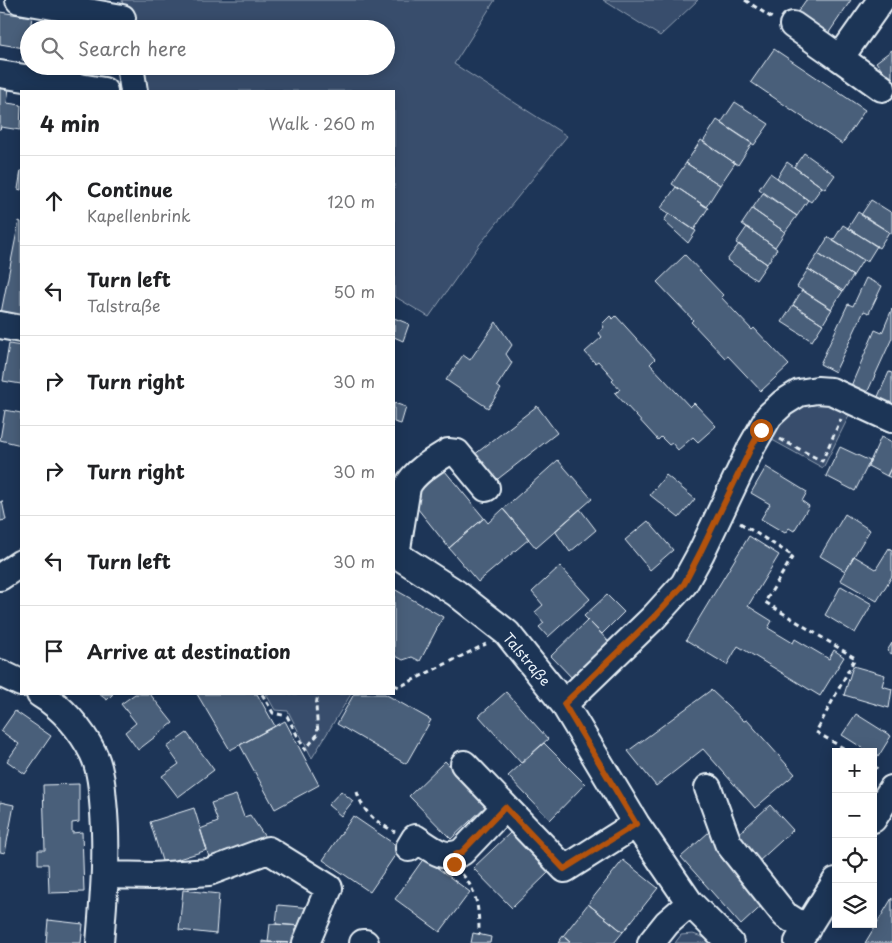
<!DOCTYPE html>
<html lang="en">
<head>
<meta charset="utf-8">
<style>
	:root { --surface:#fff; --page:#f6f6f6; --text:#202124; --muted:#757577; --line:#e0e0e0 }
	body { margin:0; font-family:"Playpen Sans",sans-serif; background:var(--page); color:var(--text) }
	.controls { position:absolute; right:15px; bottom:15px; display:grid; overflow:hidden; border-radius:0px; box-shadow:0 2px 12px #0003 }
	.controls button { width:45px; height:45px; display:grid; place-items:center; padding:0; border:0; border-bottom:1px solid var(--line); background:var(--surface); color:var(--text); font:25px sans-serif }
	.stop { position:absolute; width:15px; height:15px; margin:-11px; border:4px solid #b45309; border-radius:50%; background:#fff }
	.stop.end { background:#b45309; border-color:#fff; box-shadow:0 1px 5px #0008 }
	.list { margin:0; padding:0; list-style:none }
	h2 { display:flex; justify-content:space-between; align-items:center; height:65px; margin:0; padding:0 20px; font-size:21px }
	h2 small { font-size:16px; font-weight:400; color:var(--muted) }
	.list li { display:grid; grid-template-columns:32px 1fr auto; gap:15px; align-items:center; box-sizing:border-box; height:90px; padding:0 20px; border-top:1px solid var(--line) }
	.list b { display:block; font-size:19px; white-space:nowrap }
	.list p { margin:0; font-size:16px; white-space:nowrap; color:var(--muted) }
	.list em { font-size:16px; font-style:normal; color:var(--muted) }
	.icon { flex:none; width:28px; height:28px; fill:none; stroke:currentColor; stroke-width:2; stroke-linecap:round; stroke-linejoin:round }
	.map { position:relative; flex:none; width:892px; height:943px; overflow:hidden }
	.search { position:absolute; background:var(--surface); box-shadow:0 2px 12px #0003; left:20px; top:20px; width:375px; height:55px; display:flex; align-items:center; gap:12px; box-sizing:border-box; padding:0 18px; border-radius:28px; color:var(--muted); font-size:19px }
	.panel { position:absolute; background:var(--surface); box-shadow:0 2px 12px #0003; left:20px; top:90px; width:375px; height:605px; border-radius:0px }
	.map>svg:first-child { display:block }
	.green { fill:#374d6c; stroke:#909fb2 }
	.building { fill:#495e7a; stroke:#e8f1f8 }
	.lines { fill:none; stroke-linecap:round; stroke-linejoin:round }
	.minor-casing { stroke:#e8f1f8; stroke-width:30 }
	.path { stroke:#e8f1f8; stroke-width:3; stroke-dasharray:5 4; stroke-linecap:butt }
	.minor { stroke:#1d3557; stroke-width:26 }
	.route { stroke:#b45309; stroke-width:6 }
	.labels { text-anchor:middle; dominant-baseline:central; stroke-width:4; stroke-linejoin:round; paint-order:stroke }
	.street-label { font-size:14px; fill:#e8f1f8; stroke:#1d3557 }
</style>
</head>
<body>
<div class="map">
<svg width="892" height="943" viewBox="0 0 892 943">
	<rect width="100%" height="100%" fill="#1d3557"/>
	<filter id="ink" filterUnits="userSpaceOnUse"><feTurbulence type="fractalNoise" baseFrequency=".02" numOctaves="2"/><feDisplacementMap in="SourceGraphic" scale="10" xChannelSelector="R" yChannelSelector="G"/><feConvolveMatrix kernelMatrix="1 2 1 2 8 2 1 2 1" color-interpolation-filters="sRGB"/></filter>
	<g filter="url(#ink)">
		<path class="green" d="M122 0H495L454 64 567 136 480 244 429 317 394 296V91H141L136 66H386V29H128Z
			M603 0H698L660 36Z
			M813 400 832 403 851 412 823 468 765 436 777 417Z
			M266 694H351L312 758 288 711 275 710Z
			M693 934 705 938 710 943H675L681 935Z"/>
		<path class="building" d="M806 0H851L828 34 797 13Z
			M0 12 32 17 30 29H29V61L22 60 24 48 0 44Z
			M75 25 94 29H67Z
			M774 49 865 110 842 144 751 82Z
			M892 50V84L876 62Z
			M65 66H97L96 68Z
			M0 87 9 88 7 103 21 105 20 130 1 127 0 130Z
			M735 102 769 124 754 145 721 123Z
			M717 120 752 143 738 165 703 142Z
			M701 140 735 163 720 185 686 163Z
			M804 153 835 175 825 189 794 167Z
			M787 162 822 187 811 202 777 178Z
			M686 163 720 185 706 207 672 184Z
			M21 170V190L18 189Z
			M770 173 808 200 797 216 759 189Z
			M676 187 708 208 694 230 661 208Z
			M763 193 797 216 785 232 752 209Z
			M871 200 892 213V234L861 215Z
			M752 209 785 232 775 247 742 224Z
			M858 212 889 232 879 248 848 228Z
			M669 213 696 231 688 243 664 221Z
			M19 221 21 222V317L1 313Z
			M843 225 877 246 867 262 833 241Z
			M747 227 777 249 767 264 736 243Z
			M828 237 863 260 853 276 818 254Z
			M739 244 767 264 756 280 727 260Z
			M818 254 853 276 843 291 808 269Z
			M685 255 723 295 721 297 736 313 752 330 754 328 789 365 761 391 728 356 725 358 691 322 693 320 657 282Z
			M808 269 843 291 831 309 797 287Z
			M866 278 882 286 869 313 864 311 835 372 820 364 848 304 853 306Z
			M802 290 832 309 823 324 793 305Z
			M793 305 823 324 812 341 782 322Z
			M892 309V338L867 393 851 386 875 330 882 333Z
			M610 316 613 319 616 316 655 359 650 364 690 407 694 403 716 426 698 442 693 437 678 450 672 443 669 445 661 437 658 440 615 393 620 390 612 381 614 379 598 361 595 363 585 352 602 337 599 333 604 327 602 324Z
			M394 318 409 324 403 341 394 337Z
			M496 322 512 345 506 354 512 363 497 386 501 389 488 408 446 380 463 355 470 360Z
			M9 344 21 346V384L3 381Z
			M889 372 892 373V408L876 401Z
			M394 403 406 407 401 424 394 422Z
			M537 406 557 433 494 482 474 455Z
			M5 410 21 413V445L0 440Z
			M881 437 892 443V466L887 476 868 466Z
			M840 447 870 461 855 491 826 476Z
			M558 460 592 499 536 548 503 509Z
			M440 465 484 518 449 548 406 494Z
			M892 466V478L887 476Z
			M766 467 807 492 802 501 809 506 794 531 789 528 785 533 761 519 770 504 751 493Z
			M666 475 695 499 679 518 650 495Z
			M2 501 6 520 0 521V502Z
			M503 509 529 539 478 582 449 548 484 518 488 523Z
			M580 509 596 530 570 552 555 531Z
			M845 514 870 530 845 571 820 556Z
			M648 521 673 550 650 570 625 540Z
			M749 536 779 555 748 606 772 621 768 628 793 643 795 639 829 659 834 650 844 657 820 696 738 646 727 665 686 640Z
			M889 548 892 550V576L877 601 840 580 854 556 876 569Z
			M560 566 590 599 548 637 539 627 544 623 535 612 543 605 532 592Z
			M841 586 872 604 855 633 825 615Z
			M394 589 443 617 420 661 412 657 403 660 394 655Z
			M607 595 624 612 602 634 584 616Z
			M588 620 612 645 575 681 551 656Z
			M892 643V654L887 651Z
			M853 666 885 675 882 686 892 689 889 708 844 695Z
			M711 690 744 721 747 720 795 774 755 808 703 749 656 786 628 751Z
			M506 692 548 739 521 763 479 716Z
			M99 694H113L107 700Z
			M135 694H150L173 723 138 750 125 732 136 723 121 704Z
			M197 694H257L275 726 230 750Z
			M354 694H385L431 720 406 764 337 724Z
			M15 711 51 736 25 774 7 761 19 744 1 731Z
			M856 714 891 736 878 757 873 754V752H869L842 735Z
			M285 721 319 785 275 809 240 745Z
			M187 733 214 770 178 797 162 776 179 764 167 747Z
			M544 743 585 784 550 820 508 776Z
			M445 761 487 805 451 839 409 796Z
			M79 784V822L72 823V833L82 832 84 892 49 893 48 864H38V850H45L43 785Z
			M341 791 353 801 341 816 328 805Z
			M236 795 244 817 250 815 265 837 209 857 200 829 218 822 211 803Z
			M0 802 14 805 5 853 0 852Z
			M770 805 793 830 758 862 735 837Z
			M194 808 207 850 163 864 150 822Z
			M353 816 400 848 370 892 323 860Z
			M512 831 550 871 512 908 473 868Z
			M709 832 769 899 741 925 681 857Z
			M424 858 470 892 440 932 395 899Z
			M623 860 658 888 623 932 588 904Z
			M183 890 219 894 216 934 179 930Z
			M892 898V943H865Z
			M588 904 623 932 614 943H571L563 936Z
			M278 905 312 908 310 927 276 924Z
			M48 920 83 924 81 943H46Z
			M270 924 305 926 303 943 268 942Z
			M473 933 491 937 490 943H471Z
			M563 936 571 943H558Z
			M262 941 268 942 288 943H262Z"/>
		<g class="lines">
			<g class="minor-casing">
				<path id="minor" d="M19 0 122 18
					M793 25 840 58 881 0
					M840 58 882 88
					M130 66 134 91
					M0 74 104 91
					M0 325 21 329
					M394 553 456 593 507 633 564 704 636 824 690 903 730 943
					M396 555 407 487C414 472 435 460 448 452L457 453 486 488
					M0 577 21 563
					M0 673 21 683
					M40 694C62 707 81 729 93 753 100 767 102 785 103 801 108 850 104 895 100 943
					M564 704 654 617 684 584 701 553 752 446 769 416 783 403 799 393 817 390 831 391 892 419
					M464 764 565 869 636 824
					M708 788 728 843 785 915 807 929
					M873 819 892 789
					M409 848 415 838C431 848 443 861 462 852L505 807
					M106 875 153 876 209 872 268 850 329 888 306 943
					M798 942 836 881
					M363 943H365
					M651 943 667 923 690 903"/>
			</g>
			<path class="path" d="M745 0 772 18
				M780 439 822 461 841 419
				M740 523 793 556 765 602 855 658 816 732 850 752
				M394 685 399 687 486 644
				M262 694 273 713 287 716 305 750 318 734 316 706 318 694
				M873 766 881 770
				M357 792C364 814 375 821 395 832
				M462 874C478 892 479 911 479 934"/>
			<use href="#minor" class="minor"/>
		</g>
	</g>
	<g class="lines" filter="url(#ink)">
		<path class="route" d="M454 864 455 855 462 852 505 807 564 869 636 824 564 704 654 617 684 584 700 553 752 446 761 430"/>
	</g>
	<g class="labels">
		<g class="street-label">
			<text transform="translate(527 659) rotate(50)">Talstraße</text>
		</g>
	</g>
</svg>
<div class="controls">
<button>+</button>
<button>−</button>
<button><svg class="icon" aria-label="locate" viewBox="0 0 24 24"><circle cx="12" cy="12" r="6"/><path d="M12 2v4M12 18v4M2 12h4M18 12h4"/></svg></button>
<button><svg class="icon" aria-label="layers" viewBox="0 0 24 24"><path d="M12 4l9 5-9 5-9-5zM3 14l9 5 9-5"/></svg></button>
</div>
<div class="stop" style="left:761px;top:430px"></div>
<div class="stop end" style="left:454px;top:864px"></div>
<div class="search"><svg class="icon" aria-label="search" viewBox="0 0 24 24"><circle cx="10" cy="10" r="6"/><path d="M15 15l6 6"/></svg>Search here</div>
<section class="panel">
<h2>4 min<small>Walk · 260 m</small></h2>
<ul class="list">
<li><svg class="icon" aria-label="ahead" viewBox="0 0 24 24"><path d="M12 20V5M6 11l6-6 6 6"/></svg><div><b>Continue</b><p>Kapellenbrink</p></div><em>120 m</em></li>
<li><svg class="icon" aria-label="left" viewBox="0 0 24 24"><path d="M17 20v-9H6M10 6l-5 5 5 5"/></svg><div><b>Turn left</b><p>Talstraße</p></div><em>50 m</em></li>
<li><svg class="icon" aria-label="right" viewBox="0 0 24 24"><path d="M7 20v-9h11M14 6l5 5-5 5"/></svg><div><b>Turn right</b></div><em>30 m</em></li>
<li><svg class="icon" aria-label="right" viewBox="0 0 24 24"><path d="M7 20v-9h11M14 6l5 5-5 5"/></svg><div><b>Turn right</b></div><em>30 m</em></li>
<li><svg class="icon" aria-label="left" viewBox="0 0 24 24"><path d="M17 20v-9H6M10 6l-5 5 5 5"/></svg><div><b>Turn left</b></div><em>30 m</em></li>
<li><svg class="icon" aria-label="arrive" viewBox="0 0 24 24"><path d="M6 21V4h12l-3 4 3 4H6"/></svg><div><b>Arrive at destination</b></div></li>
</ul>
</section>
</div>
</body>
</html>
